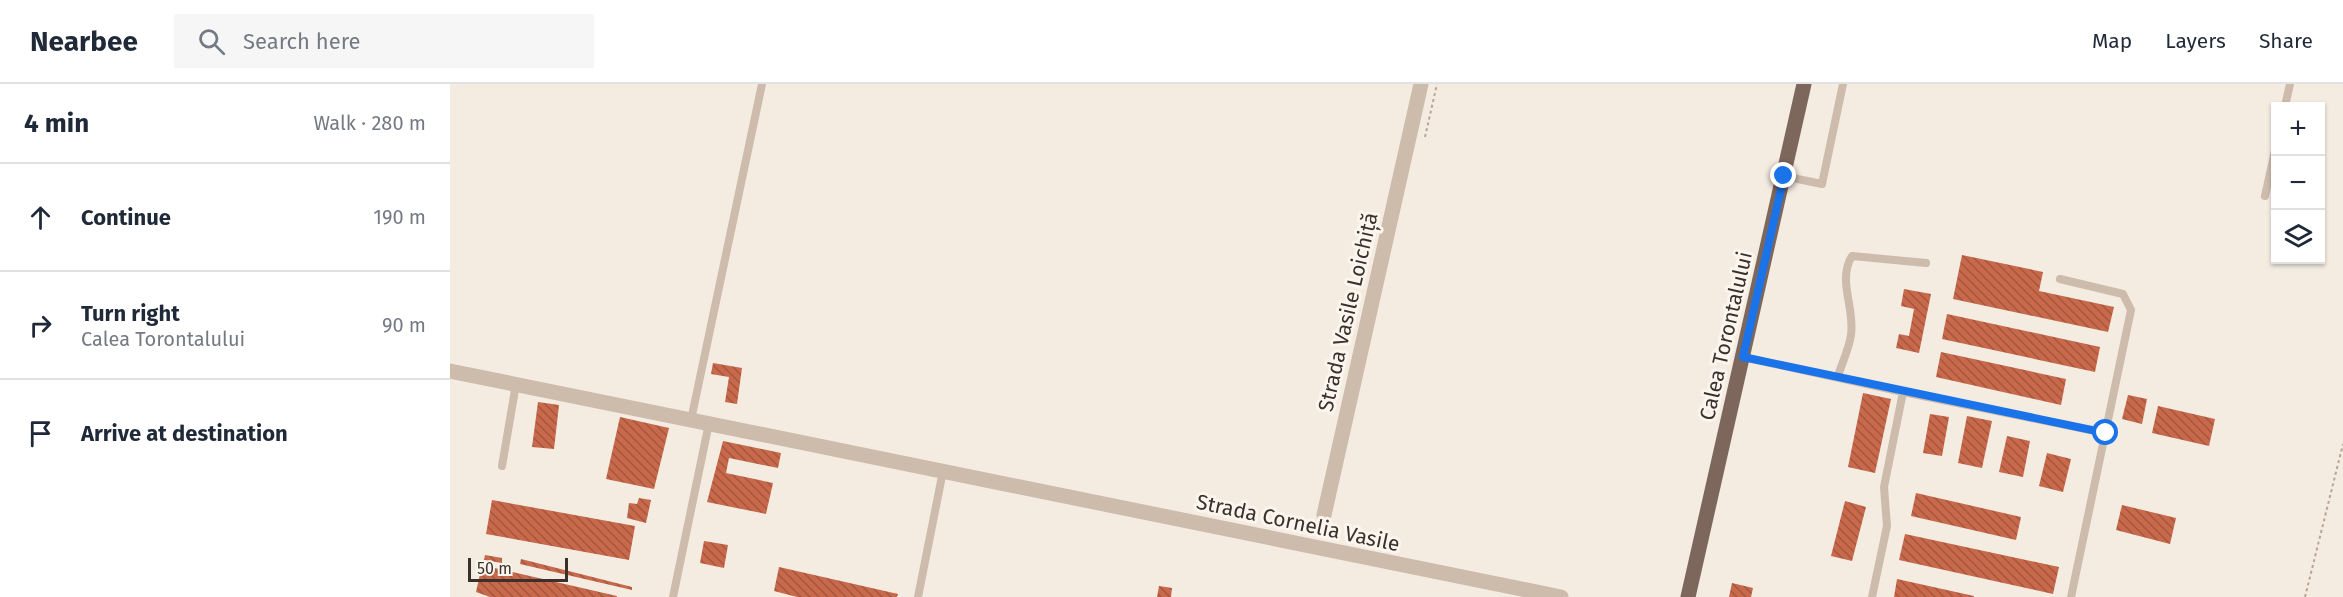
<!DOCTYPE html>
<html lang="en">
<head>
<meta charset="utf-8">
<style>
	:root { --surface:#fff; --page:#f6f6f7; --text:#1f2937; --muted:#747a83; --line:#e0e1e3 }
	body { margin:0; font-family:"Fira Sans",sans-serif; background:var(--page); color:var(--text) }
	.controls { position:absolute; right:18px; top:18px; display:grid; overflow:hidden; border-radius:0px; box-shadow:0 2px 4px #0004 }
	.controls button { width:54px; height:54px; display:grid; place-items:center; padding:0; border:0; border-bottom:2px solid var(--line); background:var(--surface); color:var(--text); font:30px sans-serif }
	.scale { position:absolute; left:18px; bottom:15px; width:100px; box-sizing:border-box; padding-left:6px; border:3px solid #3b302b; border-top:0; font-size:16px; line-height:21px; white-space:nowrap; color:#3b302b; -webkit-text-stroke:4px #fbf5ee; paint-order:stroke }
	.stop { position:absolute; width:18px; height:18px; margin:-14px; border:4px solid #1a73e8; border-radius:50%; background:#fff }
	.stop.end { background:#1a73e8; border-color:#fff; box-shadow:0 2px 6px #0008 }
	.list { margin:0; padding:0; list-style:none }
	h2 { display:flex; justify-content:space-between; align-items:center; height:78px; margin:0; padding:0 24px; font-size:26px }
	h2 small { font-size:20px; font-weight:400; color:var(--muted) }
	.list li { display:grid; grid-template-columns:39px 1fr auto; gap:18px; align-items:center; box-sizing:border-box; height:108px; padding:0 24px; border-top:2px solid var(--line) }
	.list b { display:block; font-size:22px; white-space:nowrap }
	.list p { margin:0; font-size:20px; white-space:nowrap; color:var(--muted) }
	.list em { font-size:20px; font-style:normal; color:var(--muted) }
	.icon { flex:none; width:33px; height:33px; fill:none; stroke:currentColor; stroke-width:2; stroke-linecap:round; stroke-linejoin:round }
	.map { position:relative; flex:none; width:1893px; height:513px; overflow:hidden }
	header { display:flex; align-items:center; gap:36px; box-sizing:border-box; height:84px; padding:0 30px; background:var(--surface); border-bottom:2px solid var(--line) }
	header strong { font-size:28px }
	nav { display:flex; gap:33px; margin-inline-start:auto; font-size:21px }
	.search { width:420px; height:54px; background:var(--page); display:flex; align-items:center; gap:15px; box-sizing:border-box; padding:0 21px; border-radius:0px; color:var(--muted); font-size:22px }
	main { display:flex }
	aside { flex:1; background:var(--surface) }
	.map>svg:first-child { display:block }
	.building { fill:url(#building-back-hatch) }
	.lines { fill:none; stroke-linecap:round; stroke-linejoin:round }
	.path { stroke:#b9a596; stroke-width:2; stroke-dasharray:3 3; stroke-linecap:butt }
	.service { stroke:#cdbbac; stroke-width:8 }
	.minor { stroke:#cdbbac; stroke-width:15 }
	.tertiary { stroke:#cdbbac; stroke-width:15 }
	.primary { stroke:#7d675c; stroke-width:15 }
	.route { stroke:#1a73e8; stroke-width:8 }
	.labels { text-anchor:middle; dominant-baseline:central; stroke-width:6; stroke-linejoin:round; paint-order:stroke }
	.street-label { font-size:21px; fill:#3b302b; stroke:#fbf5ee }
</style>
</head>
<body>
<header>
<strong>Nearbee</strong>
<div class="search"><svg class="icon" aria-label="search" viewBox="0 0 24 24"><circle cx="10" cy="10" r="6"/><path d="M15 15l6 6"/></svg>Search here</div>
<nav><a>Map</a><a>Layers</a><a>Share</a></nav>
</header>
<main>
<aside>
<h2>4 min<small>Walk · 280 m</small></h2>
<ul class="list">
<li><svg class="icon" aria-label="ahead" viewBox="0 0 24 24"><path d="M12 20V5M6 11l6-6 6 6"/></svg><div><b>Continue</b></div><em>190 m</em></li>
<li><svg class="icon" aria-label="right" viewBox="0 0 24 24"><path d="M7 20v-9h11M14 6l5 5-5 5"/></svg><div><b>Turn right</b><p>Calea Torontalului</p></div><em>90 m</em></li>
<li><svg class="icon" aria-label="arrive" viewBox="0 0 24 24"><path d="M6 21V4h12l-3 4 3 4H6"/></svg><div><b>Arrive at destination</b></div></li>
</ul>
</aside>
<div class="map">
<svg width="1893" height="513" viewBox="0 0 1893 513">
	<defs>
		<pattern id="building-back-hatch" width="6" height="6" patternUnits="userSpaceOnUse" patternTransform="scale(1.5)"><rect width="6" height="6" fill="#c8694b"/><path d="M-1 5l2 2M0 0l6 6M5-1l2 2" fill="none" stroke="#a4573f"/></pattern>
	</defs>
	<rect width="100%" height="100%" fill="#f4ebe1"/>
	<path class="building" d="M1512 171 1593 188 1589 207 1664 223 1658 248 1503 215Z
		M1454 205 1481 210 1469 269 1446 264 1449 250 1459 252 1464 225 1451 222Z
		M1497 230 1650 263 1645 288 1492 255Z
		M1491 268 1616 295 1611 321 1486 293Z
		M263 279 292 284 287 320 275 318 279 293 261 290Z
		M1413 309 1441 315 1425 389 1398 383Z
		M1678 311 1697 315 1692 340 1672 335Z
		M88 318 109 321 104 365 82 363Z
		M1708 322 1765 335 1759 362 1702 349Z
		M1480 330 1499 333 1492 372 1473 369Z
		M1517 332 1542 337 1532 384 1508 379Z
		M170 333 219 344 204 405 156 395Z
		M1557 352 1580 357 1573 393 1549 388Z
		M273 357 331 369 328 384 279 374 276 389 323 399 316 430 257 418Z
		M1597 369 1621 375 1613 408 1589 402Z
		M1466 409 1571 433 1566 456 1461 432Z
		M189 414 201 416 196 439 177 434 179 419 187 420Z
		M42 416 185 442 179 476 36 450Z
		M1395 417 1416 423 1402 477 1381 472Z
		M1672 421 1726 434 1720 460 1666 446Z
		M1455 450 1609 483 1603 510 1449 476Z
		M254 457 278 461 274 484 250 479Z
		M35 471 52 474V479L34 476Z
		M71 475 182 503V506L70 480Z
		M32 481 167 512V513H40L26 508Z
		M329 483 448 510 447 513H347L324 507Z
		M1447 495 1524 512V513H1444Z
		M1282 499 1303 504 1301 513H1279Z
		M709 502 722 504 721 513H707Z"/>
	<g class="lines">
		<path class="path" d="M975 53 987 0
			M1855 513 1893 360"/>
		<path class="service" d="M1835 22 1840 0
			M1333 92 1372 100 1393 0
			M1815 112 1826 62
			M1610 195 1673 210 1681 226 1621 513
			M1293 273 1453 308 1434 403 1437 442 1422 513
			M1388 292C1392 279 1399 265 1401 251 1405 223 1387 196 1402 172L1476 179
			M1453 308 1655 349
			M241 336 312 0
			M52 382 66 300
			M223 513 259 339
			M468 513 493 387"/>
		<path class="minor" d="M874 431 971 0"/>
		<path class="tertiary" d="M0 287 1111 513"/>
		<path class="primary" d="M1238 513 1354 0"/>
	</g>
	<g class="lines">
		<path class="route" d="M1334 92 1293 273 1656 349"/>
	</g>
	<g class="labels">
		<g class="street-label">
			<text transform="translate(898 228) rotate(-77)">Strada Vasile Loichiță</text>
			<text transform="translate(1276 252) rotate(-77)">Calea Torontalului</text>
			<text transform="translate(848 439) rotate(12)">Strada Cornelia Vasile</text>
		</g>
	</g>
</svg>
<div class="controls">
<button>+</button>
<button>−</button>
<button><svg class="icon" aria-label="layers" viewBox="0 0 24 24"><path d="M12 4l9 5-9 5-9-5zM3 14l9 5 9-5"/></svg></button>
</div>
<div class="scale">50 m</div>
<div class="stop" style="left:1656px;top:349px"></div>
<div class="stop end" style="left:1334px;top:92px"></div>
</div>
</main>
</body>
</html>
